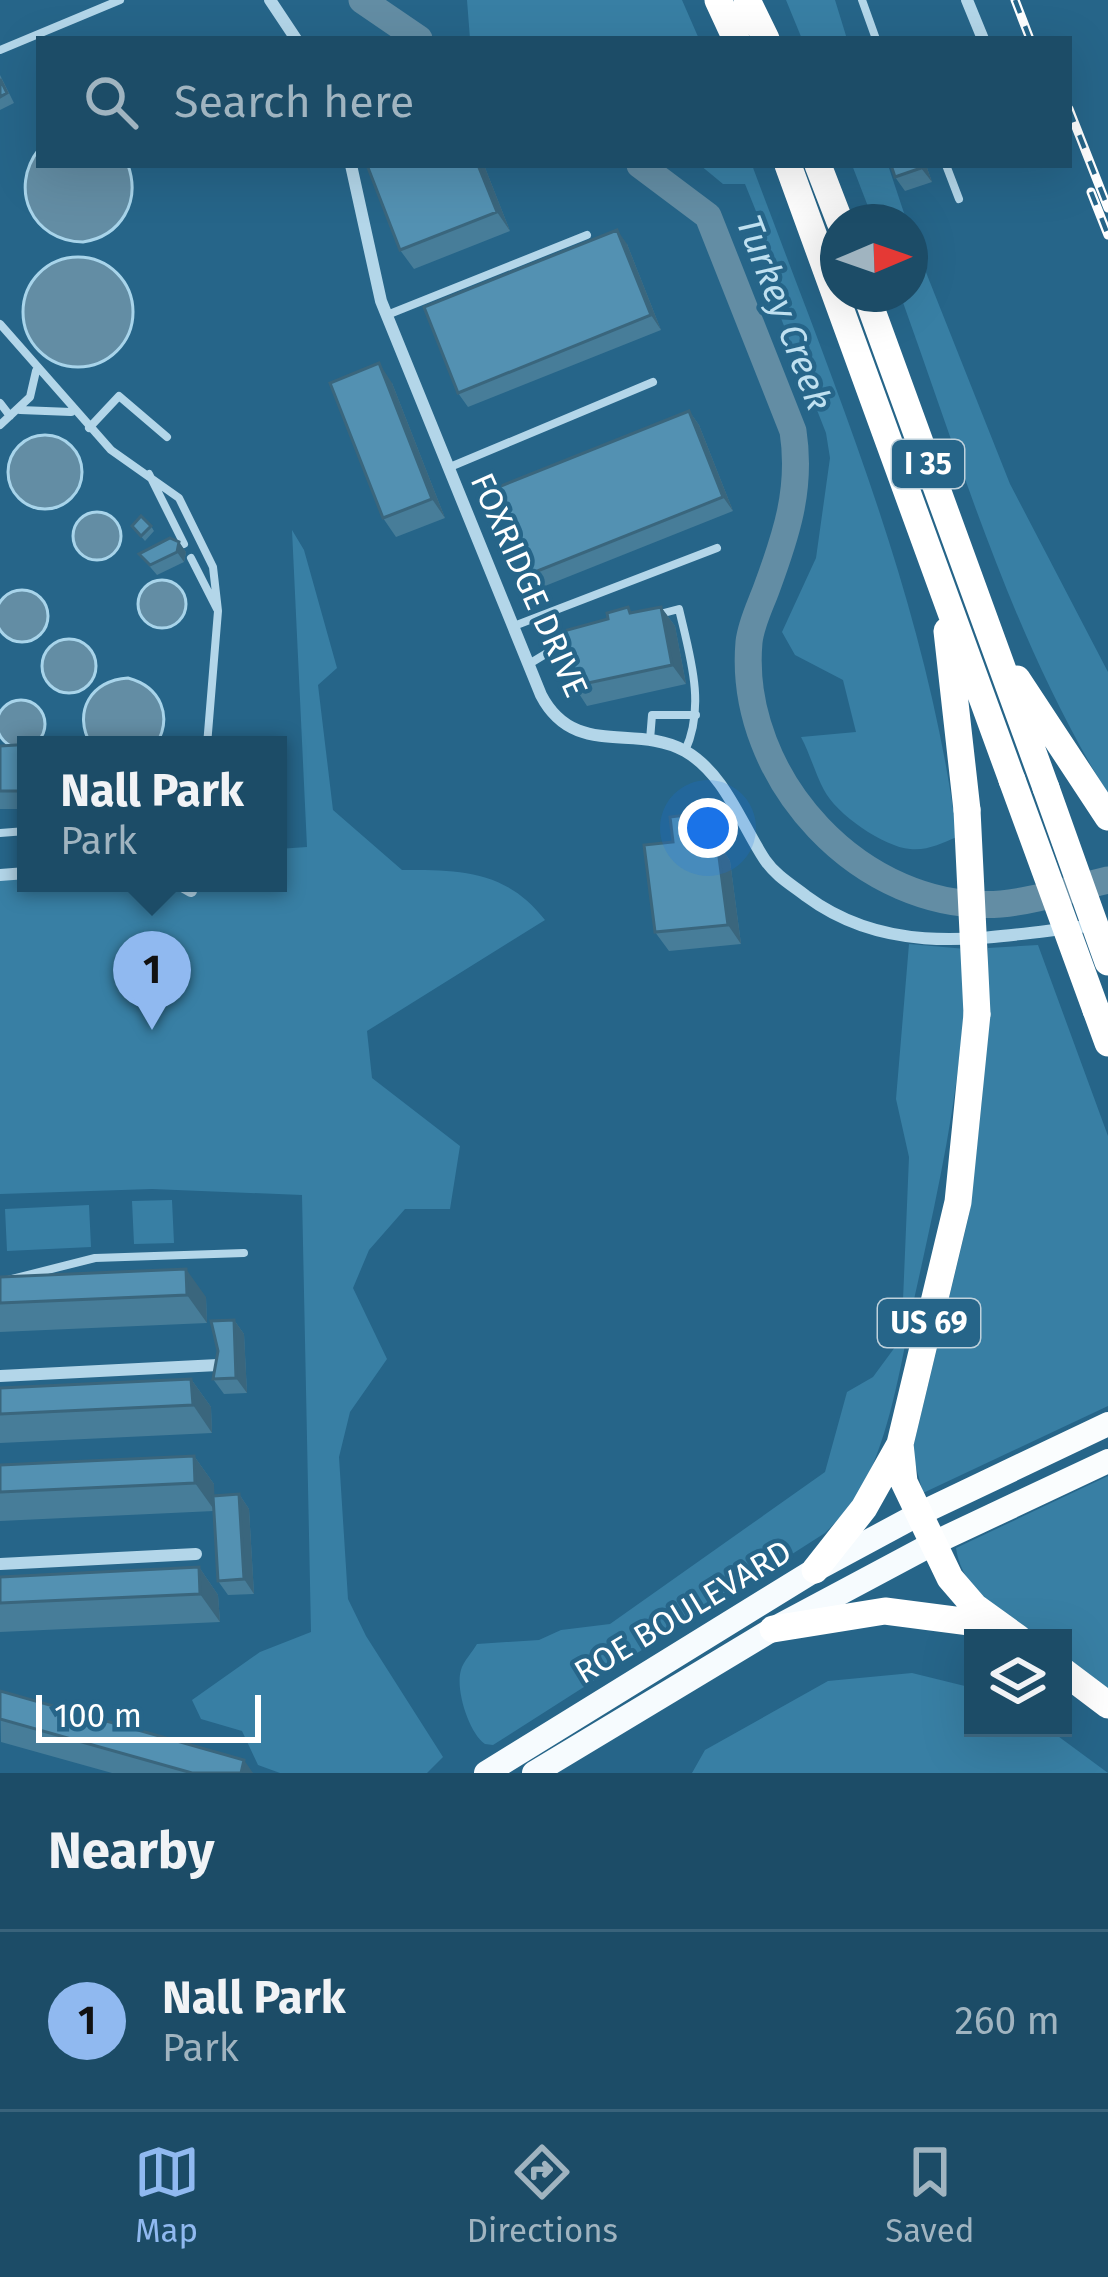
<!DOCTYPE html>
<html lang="en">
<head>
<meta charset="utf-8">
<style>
	:root { --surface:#1c4c67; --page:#295670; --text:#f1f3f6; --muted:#a0b4c0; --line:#3a637b; --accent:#90b9f0 }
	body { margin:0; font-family:"Fira Sans",sans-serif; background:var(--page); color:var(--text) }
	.controls { position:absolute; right:36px; bottom:36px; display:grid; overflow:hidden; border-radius:0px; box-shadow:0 12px 48px #0002 }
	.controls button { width:108px; height:108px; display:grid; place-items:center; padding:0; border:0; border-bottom:3px solid var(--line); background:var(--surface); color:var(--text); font:60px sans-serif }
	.compass { position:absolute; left:820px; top:204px; width:108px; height:108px; border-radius:50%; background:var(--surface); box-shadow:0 12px 48px #0002; rotate:88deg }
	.scale { position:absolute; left:36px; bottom:30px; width:225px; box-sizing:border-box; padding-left:12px; border:6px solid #fff; border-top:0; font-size:33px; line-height:42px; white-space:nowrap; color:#fff; -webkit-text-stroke:9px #266589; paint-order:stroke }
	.you { position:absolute; left:708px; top:828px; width:42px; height:42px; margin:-30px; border:9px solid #fff; border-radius:50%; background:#1a73e8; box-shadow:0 0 0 18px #1a73e833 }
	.badge { display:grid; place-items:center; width:78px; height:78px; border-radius:50%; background:var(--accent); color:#111; font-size:39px; font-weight:700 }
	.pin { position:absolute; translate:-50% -99px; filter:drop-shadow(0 3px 6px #0008) }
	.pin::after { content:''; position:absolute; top:63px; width:42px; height:36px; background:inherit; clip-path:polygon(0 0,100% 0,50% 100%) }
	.popup { position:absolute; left:17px; top:736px; width:270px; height:156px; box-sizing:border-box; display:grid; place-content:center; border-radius:0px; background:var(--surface); filter:drop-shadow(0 3px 9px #0005); font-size:39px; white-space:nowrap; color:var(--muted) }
	.popup b { font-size:45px; color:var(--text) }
	.popup::after { content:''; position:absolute; left:50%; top:100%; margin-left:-24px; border:24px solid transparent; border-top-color:var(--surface) }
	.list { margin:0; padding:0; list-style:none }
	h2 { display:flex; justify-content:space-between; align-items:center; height:156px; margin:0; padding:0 48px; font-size:51px }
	h2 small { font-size:39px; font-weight:400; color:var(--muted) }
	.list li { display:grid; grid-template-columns:78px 1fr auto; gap:36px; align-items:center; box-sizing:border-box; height:180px; padding:0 48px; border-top:3px solid var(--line) }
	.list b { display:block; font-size:45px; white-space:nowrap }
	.list p { margin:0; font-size:39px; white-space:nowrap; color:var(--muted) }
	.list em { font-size:39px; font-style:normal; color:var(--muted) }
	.icon { flex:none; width:66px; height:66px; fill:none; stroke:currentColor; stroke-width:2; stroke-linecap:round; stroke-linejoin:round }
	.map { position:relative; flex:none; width:1108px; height:1773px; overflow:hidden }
	.search { position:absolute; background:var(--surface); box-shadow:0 12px 48px #0002; left:36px; right:36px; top:36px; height:132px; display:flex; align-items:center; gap:30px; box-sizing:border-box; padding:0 42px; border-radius:0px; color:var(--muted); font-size:45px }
	.sheet { height:336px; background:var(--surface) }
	nav { display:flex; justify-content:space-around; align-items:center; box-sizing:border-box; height:168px; border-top:3px solid var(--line); background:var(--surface); font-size:33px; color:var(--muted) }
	nav a { display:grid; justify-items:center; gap:6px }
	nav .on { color:var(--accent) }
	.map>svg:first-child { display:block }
	.green { fill:#387fa4 }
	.water { fill:#638da4; stroke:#a8d4ea; stroke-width:3 }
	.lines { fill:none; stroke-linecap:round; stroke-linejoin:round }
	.river { stroke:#638da4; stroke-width:27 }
	.service { stroke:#b3d6e9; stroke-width:8 }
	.minor { stroke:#b3d6e9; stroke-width:12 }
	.primary { stroke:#f6fbfe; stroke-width:24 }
	.trunk { stroke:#fafdfe; stroke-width:24 }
	.motorway { stroke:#fff; stroke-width:27 }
	.rail-casing { stroke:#fff; stroke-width:9 }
	.rail { stroke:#266589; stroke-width:4.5; stroke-dasharray:14; stroke-linecap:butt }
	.motorway-bridge { stroke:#fff; stroke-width:27 }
	.wall { fill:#477d99 }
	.shaded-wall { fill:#3a667d }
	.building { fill:#5391b2; stroke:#3a667d; stroke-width:3 }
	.labels { text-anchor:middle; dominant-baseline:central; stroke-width:9; stroke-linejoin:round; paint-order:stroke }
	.shield { fill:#266589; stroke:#bed1dc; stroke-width:3 }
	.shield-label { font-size:30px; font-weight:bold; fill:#fff }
	.street-label { font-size:33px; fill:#fff; stroke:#266589 }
	.water-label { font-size:36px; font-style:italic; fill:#bfe0f0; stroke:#266589 }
</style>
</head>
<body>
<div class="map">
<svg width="1108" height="1773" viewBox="0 0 1108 1773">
	<rect width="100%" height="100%" fill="#266589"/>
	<path class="green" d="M467 0H682L699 39H470Z
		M786 0H835L847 39H802Z
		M700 165H752C834 386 927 602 957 837 942 843 927 851 910 849 884 847 836 814 824 790 815 773 810 754 801 737L856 732 843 680 795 655 782 632 816 558 830 458 826 433 766 280 764 231 745 184H723Z
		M852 165H888L907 222H874Z
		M910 232 1010 484 1108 672V794C1013 641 961 463 900 294H910Z
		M292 530 304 550 337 668 318 685 333 810 402 870C460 870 506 870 545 920L367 1031 372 1078 460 1146 450 1209H405L369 1250 353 1288 387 1359 350 1412 339 1457 348 1599 366 1636 443 1757 427 1773H280L258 1765 242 1731 201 1719 192 1700 260 1652 311 1632 302 1195 152 1189 0 1194V876L26 875V883H278V849L307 847Z
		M909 944 966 949C966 1070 939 1187 913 1304 902 1360 892 1422 869 1474 859 1497 843 1515 825 1533L493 1745 485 1744C469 1733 455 1689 461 1670 463 1662 473 1651 477 1644L539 1640 561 1630 610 1624 825 1472 847 1392 873 1377 898 1343 902 1324 909 1157 896 1099Z
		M1038 945 1108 1136V1406L923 1493 912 1452 969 1215 982 1100 988 948Z
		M172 1200 174 1243 134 1244 132 1201Z
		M89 1205 91 1247 7 1251 5 1209Z
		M1108 1476V1694L1063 1659V1638C1020 1638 962 1594 956 1548Z
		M912 1673 973 1688V1728H1047L1108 1773H692L705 1750 828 1681Z"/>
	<path class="water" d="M39 149V165H128C141 202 121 236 83 242 32 241 8 189 39 149Z
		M23 312a55 55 0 1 1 110 0a55 55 0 1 1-110 0Z
		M8 472a37 37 0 1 1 74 0a37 37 0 1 1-74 0Z
		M73 536a24 24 0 1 1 48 0a24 24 0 1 1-48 0Z
		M138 604a24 24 0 1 1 48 0a24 24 0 1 1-48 0Z
		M-4 616a26 26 0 1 1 52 0a26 26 0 1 1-52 0Z
		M42 666a27 27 0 1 1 54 0a27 27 0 1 1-54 0Z
		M128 678C161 687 173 716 156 745H91C72 712 91 680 128 678Z
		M-3 724a24 24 0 1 1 48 0a24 24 0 1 1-48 0Z"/>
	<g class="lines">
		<path class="river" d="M362 0 419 39
			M640 165 708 216 793 431C802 489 786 536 766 590 760 606 751 624 749 642 737 778 862 914 1001 904 1036 901 1074 888 1108 880"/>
		<path class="service" d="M862 0 876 39
			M0 50 120 0
			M946 165 959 199
			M387 315 587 235
			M0 324 111 450 179 498 213 567 218 611 207 745
			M0 403 10 416
			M20 410 71 412
			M0 425 30 397 36 371
			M89 428 119 396 167 437
			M450 467 653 382
			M149 474 184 544
			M191 558 217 609
			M656 615 679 609C690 656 706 706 685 751
			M514 626 717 548
			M529 664 567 641
			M650 740 652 715H696
			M0 833 26 831
			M0 1282 95 1258 244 1253"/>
		<path class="minor" d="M270 0 296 39
			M967 0 983 39
			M351 165 381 301 541 695C574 759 635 723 685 751 725 774 741 824 765 860 776 876 792 885 806 896 895 962 997 935 1097 925
			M0 875 26 873
			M177 883 191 891
			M0 1376 218 1365
			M0 1564 196 1554"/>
		<path class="primary" d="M486 1773 815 1570 919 1514
			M534 1773 773 1629 936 1542"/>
		<path class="trunk" d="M919 1514 1108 1424
			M936 1542 1108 1461"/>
		<path class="motorway" d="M718 0 736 39
			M747 0 766 39
			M788 165 1012 780
			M818 165 840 222
			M866 294 1046 788
			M947 631 967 810
			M1017 679 1108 817
			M1096 1010 1108 1043
			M900 1444 904 1482 950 1578 975 1607 1018 1638
			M815 1570 864 1508 900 1444 958 1202 977 1014
			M773 1629 885 1611 993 1625
			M1063 1671 1108 1705"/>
		<g class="rail-casing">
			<path id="rail" d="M1015 0 1030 39
				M1069 109 1108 208
				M1091 192 1108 235"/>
		</g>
		<use href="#rail" class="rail"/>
		<path class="motorway-bridge" d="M1012 780 1096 1010
			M1046 788 1108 962
			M967 810 977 1014"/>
	</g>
	<path class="wall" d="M0 75 14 103 0 110Z
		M367 165H484L510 231 414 269 400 250Z
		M891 165H926L932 182 905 191 895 177Z
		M627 244 661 330 468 407 458 393Z
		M392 383 445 518 396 537 383 518Z
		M689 411 699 425 733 511 540 588 530 574Z
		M132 526H151L154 531 145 541Z
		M179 542 186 552 184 562 157 575 139 554Z
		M661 607 675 626 686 684 587 706 574 686 632 613Z
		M65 742 67 745H26V809H0V746Z
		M709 812 722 831 725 853 730 861 741 944 669 951 655 932Z
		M0 1277 206 1297 207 1323 0 1332Z
		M234 1320 244 1334 247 1393 224 1394 213 1379 218 1351Z
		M191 1379 211 1407 212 1433 0 1443V1388Z
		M194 1456 214 1484V1496L239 1494 249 1509 254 1594 228 1595 218 1581 214 1511 0 1521V1465Z
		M199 1567 218 1595 220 1622 0 1632V1577Z
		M0 1691 253 1773H112L1 1742Z"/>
	<path class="shaded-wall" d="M478 165H484L510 231 497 212Z
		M920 165H926L932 182 921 168Z
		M617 230 627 244 661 330 651 315Z
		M379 363 392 383 445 518 432 499Z
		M689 411 699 425 733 511 723 497Z
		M179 542 186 552 184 562 177 552Z
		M661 607 675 626 686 684 672 665Z
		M709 812 722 831 725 853 730 861 741 944 728 925Z
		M186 1269 206 1297 207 1323 187 1295Z
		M234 1320 244 1334 247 1393 236 1378Z
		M191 1379 211 1407 212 1433 193 1405Z
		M194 1456 214 1484 215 1511 195 1483Z
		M239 1494 249 1509 254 1594 244 1579Z
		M199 1567 218 1595 220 1622 200 1594Z
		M244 1760 253 1773H241Z"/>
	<path class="building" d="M0 79 7 93 0 97Z
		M367 165H478L497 212 400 250Z
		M891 165H920L921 168 895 177Z
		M617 230 651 315 458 393 424 307Z
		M379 363 432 499 383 518 330 383Z
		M689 411 723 497 530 574 496 488Z
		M141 516 151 526 141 536 132 526Z
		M170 538 179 542 177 552 150 565 139 554Z
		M628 607 630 613 661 607 672 665 574 686 560 632 608 619 607 613Z
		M65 742V745H26V791H0V746Z
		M709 812 712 842H717L728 925 655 932 644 845 673 842 670 817Z
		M186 1269 187 1295 0 1303V1277Z
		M234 1320 236 1378 213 1379 218 1351 211 1321Z
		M191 1379 193 1405 0 1414V1388Z
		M194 1456 195 1483 0 1492V1465Z
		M239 1494 244 1579 218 1581 213 1496Z
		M199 1567 200 1594 0 1603V1577Z
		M0 1691 244 1760 241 1773H192L0 1719Z"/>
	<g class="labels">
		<g class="shield">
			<rect x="892" y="440" width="72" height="48" rx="9"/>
			<rect x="878" y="1299" width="102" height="48" rx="9"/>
		</g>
		<g class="shield-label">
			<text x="928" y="464">I 35</text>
			<text x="929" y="1323">US 69</text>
		</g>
		<g class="street-label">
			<text transform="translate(529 585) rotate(66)">FOXRIDGE DRIVE</text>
			<text transform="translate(683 1612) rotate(-31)">ROE BOULEVARD</text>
		</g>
		<g class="water-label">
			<text transform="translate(784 313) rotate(69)">Turkey Creek</text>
		</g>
	</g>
</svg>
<div class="controls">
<button><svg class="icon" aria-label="layers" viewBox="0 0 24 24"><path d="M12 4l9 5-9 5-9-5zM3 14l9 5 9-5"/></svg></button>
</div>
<svg class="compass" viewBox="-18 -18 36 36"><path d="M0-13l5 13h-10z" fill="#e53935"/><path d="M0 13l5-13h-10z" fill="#a0b4c0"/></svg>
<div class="scale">100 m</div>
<div class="you"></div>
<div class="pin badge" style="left:152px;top:1030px">1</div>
<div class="popup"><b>Nall Park</b>Park</div>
<div class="search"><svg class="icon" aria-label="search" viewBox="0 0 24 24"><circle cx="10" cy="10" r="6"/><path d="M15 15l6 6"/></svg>Search here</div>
</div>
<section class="sheet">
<h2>Nearby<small></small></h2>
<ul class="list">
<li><span class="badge">1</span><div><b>Nall Park</b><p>Park</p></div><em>260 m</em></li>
</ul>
</section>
<nav>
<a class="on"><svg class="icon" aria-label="map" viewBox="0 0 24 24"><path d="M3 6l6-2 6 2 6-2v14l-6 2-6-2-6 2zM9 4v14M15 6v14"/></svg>Map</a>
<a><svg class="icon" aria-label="directions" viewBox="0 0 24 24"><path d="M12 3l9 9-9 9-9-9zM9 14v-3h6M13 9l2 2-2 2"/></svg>Directions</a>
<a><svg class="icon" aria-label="saved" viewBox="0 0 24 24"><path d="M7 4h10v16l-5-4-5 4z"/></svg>Saved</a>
</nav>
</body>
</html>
